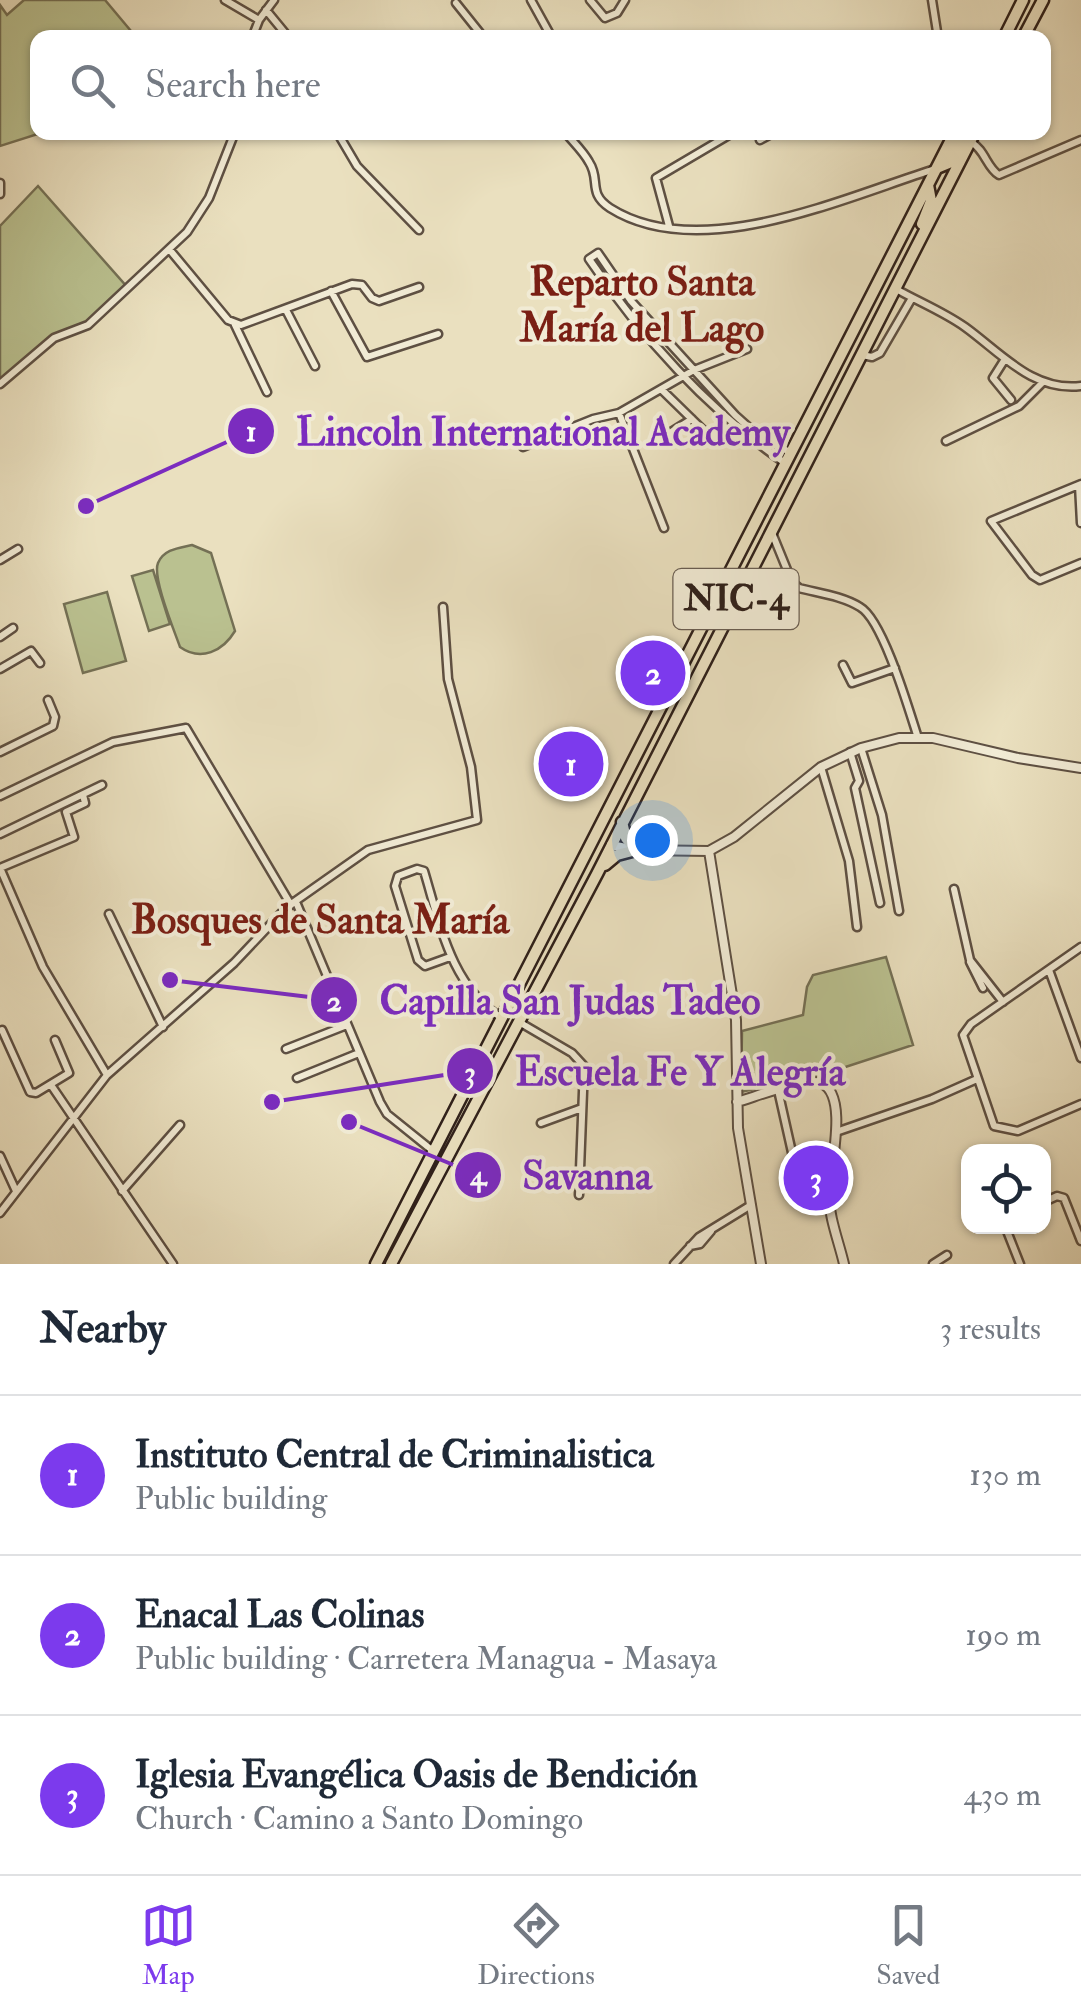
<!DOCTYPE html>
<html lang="en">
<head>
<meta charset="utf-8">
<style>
	:root { --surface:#fff; --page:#f6f6f7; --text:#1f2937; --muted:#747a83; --line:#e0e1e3; --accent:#7c3aed }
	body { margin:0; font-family:"IM FELL Double Pica",serif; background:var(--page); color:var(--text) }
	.controls { position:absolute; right:30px; bottom:30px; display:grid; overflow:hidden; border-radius:20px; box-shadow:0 2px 8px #0004 }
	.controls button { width:90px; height:90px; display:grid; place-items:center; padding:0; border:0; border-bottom:2px solid var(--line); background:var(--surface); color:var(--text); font:50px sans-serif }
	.you { position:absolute; left:652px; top:840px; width:35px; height:35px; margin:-25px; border:8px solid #fff; border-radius:50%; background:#1a73e8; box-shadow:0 0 0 15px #1a73e833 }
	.badge { display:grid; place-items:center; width:65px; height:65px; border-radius:50%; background:var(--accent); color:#fff; font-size:32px; font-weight:700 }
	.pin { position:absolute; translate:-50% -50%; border:5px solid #fff; box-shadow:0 2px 10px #0006 }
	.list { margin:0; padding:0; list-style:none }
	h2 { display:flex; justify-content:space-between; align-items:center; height:130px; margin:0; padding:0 40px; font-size:42px }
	h2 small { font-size:32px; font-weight:400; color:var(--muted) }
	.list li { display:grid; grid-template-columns:65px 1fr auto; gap:30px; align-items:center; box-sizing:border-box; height:160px; padding:0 40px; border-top:2px solid var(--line) }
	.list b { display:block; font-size:38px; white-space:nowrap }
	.list p { margin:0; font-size:32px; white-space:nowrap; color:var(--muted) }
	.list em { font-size:32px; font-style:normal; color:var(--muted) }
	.icon { flex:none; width:55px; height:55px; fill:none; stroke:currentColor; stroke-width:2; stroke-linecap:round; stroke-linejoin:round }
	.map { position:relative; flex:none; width:1081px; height:1264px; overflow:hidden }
	.search { position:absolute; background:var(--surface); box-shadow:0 2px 8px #0004; left:30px; right:30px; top:30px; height:110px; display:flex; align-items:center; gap:25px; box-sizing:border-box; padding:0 35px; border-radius:20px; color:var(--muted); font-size:38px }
	.sheet { height:610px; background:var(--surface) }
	nav { display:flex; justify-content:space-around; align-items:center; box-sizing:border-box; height:140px; border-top:2px solid var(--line); background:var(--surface); font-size:28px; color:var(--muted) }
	nav a { display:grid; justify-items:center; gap:5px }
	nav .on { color:var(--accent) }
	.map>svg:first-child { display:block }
	.green { fill:#bac190; stroke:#747055; stroke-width:2.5 }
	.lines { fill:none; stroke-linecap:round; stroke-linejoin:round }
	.minor-casing { stroke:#5e5043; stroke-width:11 }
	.tertiary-casing { stroke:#5e5043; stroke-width:12 }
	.trunk-casing { stroke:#2f201a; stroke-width:15 }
	.minor { stroke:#f1ebd5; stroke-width:6 }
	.tertiary { stroke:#f1ebd5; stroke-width:8 }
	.trunk { stroke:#eae0bf; stroke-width:10 }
	.labels { text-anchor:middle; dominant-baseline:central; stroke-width:8; stroke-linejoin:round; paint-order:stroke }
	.shield { fill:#f1ebd5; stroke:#695d52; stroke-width:2.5 }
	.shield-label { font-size:35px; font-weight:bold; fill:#2f201a }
	.neighbourhood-label { font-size:40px; font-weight:bold; fill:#7a1f14; stroke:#f1ebd5 }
	.leader { fill:none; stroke:#7b2cbf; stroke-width:4 }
	.callout-dot { fill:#7b2cbf; stroke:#f1ebd5; stroke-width:4 }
	.mark-label { font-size:30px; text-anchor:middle; font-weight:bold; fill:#fff }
	.callout-label { font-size:40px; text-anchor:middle; font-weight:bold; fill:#7b2cbf; stroke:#f1ebd5; stroke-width:8; stroke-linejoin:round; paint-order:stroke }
</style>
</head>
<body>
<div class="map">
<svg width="1081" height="1264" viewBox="0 0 1081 1264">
	<rect width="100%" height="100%" fill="#eae0bf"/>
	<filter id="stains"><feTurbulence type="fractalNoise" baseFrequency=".002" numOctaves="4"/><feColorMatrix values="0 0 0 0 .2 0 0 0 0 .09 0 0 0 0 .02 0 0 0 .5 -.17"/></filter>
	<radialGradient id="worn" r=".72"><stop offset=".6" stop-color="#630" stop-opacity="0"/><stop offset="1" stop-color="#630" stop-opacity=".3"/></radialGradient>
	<path class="green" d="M24 0H105L136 37 38 38V132L41 133 0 146V5L7 15Z
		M38 186 128 288 88 325 54 338 0 384V226Z
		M192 545 211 553 235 631C223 651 201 662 180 647 174 630 152 577 158 563 164 549 179 548 192 545Z
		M153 570 170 624 149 631 132 576Z
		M107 592 126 661 83 673 64 604Z
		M886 957 913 1045 827 1073 741 1092 742 1031 803 1015 807 987 813 975Z"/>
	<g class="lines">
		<g class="minor-casing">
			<path id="minor" d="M225 0 259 20
				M531 0 552 38
				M590 0 605 18 617 13 625 0
				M932 0 938 38
				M456 3 484 38
				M266 10 289 38
				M252 38 259 20 274 0
				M337 132 357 166 419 230
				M565 132C573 142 583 151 589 162 601 180 587 193 610 208 700 265 845 197 935 169
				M760 140 775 132
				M971 142C985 150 987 168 999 175L1081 140
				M0 183V194
				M669 226 656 178 734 132
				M169 249 228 320 241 325 352 284 362 285 372 298 379 301 419 287
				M896 289C919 302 944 312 965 327 1001 353 1033 392 1081 386
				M331 291 367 357 438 334
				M286 310 315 366
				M235 325 267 392
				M862 355 872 357 880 353 912 298
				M1005 359 993 378 1011 400
				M0 384 54 338 88 325 187 232 209 198 235 132
				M661 389 704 431
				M619 413 664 528
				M668 434 692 419
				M946 441 1019 406 1042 383
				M523 447 593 419 619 413 694 370 747 349
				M785 463C708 410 641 336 589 259L598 253 631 301 735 415 754 432 791 453
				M1081 484 991 521 1032 575 1040 580 1081 563
				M1079 485 1081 523
				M772 533 792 582 799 588C818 593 843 596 860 607 883 620 909 710 918 738
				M0 560 18 549
				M0 637 13 628
				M843 665 852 683 895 668
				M0 669 31 651 40 663
				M861 748 882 815 899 911
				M0 752 53 726 55 717 48 700
				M850 752 859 781 855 788 880 903
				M821 767 849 861 857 927
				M0 796 113 742 186 728 291 905
				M0 834 102 785
				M0 868 43 967 107 1075
				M0 868 74 837 66 812 85 803 83 795
				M954 889 970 960 1003 1002
				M296 902 380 1102 387 1114 433 1151
				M109 914 163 1027
				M1081 947 971 1024 963 1035 994 1126 1018 1131 1081 1104
				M450 957 425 966 418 960 395 886 398 876 417 869 424 871C440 924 451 987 502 1018
				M970 962 983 988
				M1049 970 1081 1058
				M519 1022 572 1053 584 1066 579 1195
				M2 1030 30 1092 36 1093 69 1073 55 1040
				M286 1049 347 1025
				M297 1078 359 1053
				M51 1085 173 1264
				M778 1090 800 1188
				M541 1123 582 1108
				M836 1132 932 1099 977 1079
				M0 1156 16 1191
				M122 1191 180 1125
				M1044 1202 1057 1196 1064 1198 1081 1241
				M0 1213 107 1075 234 963 287 907 368 850 477 820 471 767 448 679 443 607
				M1005 1226 1020 1264
				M690 1246 700 1244 711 1231
				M674 1264 699 1237 751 1205
				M933 1264 947 1255"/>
		</g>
		<g class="tertiary-casing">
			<path id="tertiary" d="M611 845 636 850 709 851 734 837 821 767 861 748 899 738H933L1018 758 1081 768
				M709 851 736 1020 738 1128 761 1264
				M737 1102C755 1097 805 1077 821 1083 850 1095 829 1171 829 1195 829 1218 839 1242 844 1264"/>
		</g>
		<g class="trunk-casing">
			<path id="trunk" d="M1004 38 1023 0
				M1023 38 1043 0
				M937 168 949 163 966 132
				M922 224 931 201 928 185
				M605 865 617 855 636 850 626 838 622 822
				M376 1264 955 132
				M391 1264 597 874 975 132"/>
		</g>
		<use href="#minor" class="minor"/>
		<use href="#tertiary" class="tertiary"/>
		<use href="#trunk" class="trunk"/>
	</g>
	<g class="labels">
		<rect class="shield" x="673.5" y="569" width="125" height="60" rx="8"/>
		<g class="shield-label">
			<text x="736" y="599">NIC-4</text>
		</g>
		<g class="neighbourhood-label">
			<text x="642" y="282">Reparto Santa<tspan x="642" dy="46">María del Lago</tspan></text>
			<text x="320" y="920">Bosques de Santa María</text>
		</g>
	</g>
	<path class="leader" d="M86 506L251 431M170 980L334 1000M272 1102L470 1071M349 1122L478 1175"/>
	<g class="callout-dot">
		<circle cx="86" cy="506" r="10"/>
		<circle cx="170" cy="980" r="10"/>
		<circle cx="272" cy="1102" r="10"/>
		<circle cx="349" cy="1122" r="10"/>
		<circle cx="251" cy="431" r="25"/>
		<circle cx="334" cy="1000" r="25"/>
		<circle cx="470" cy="1071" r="25"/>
		<circle cx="478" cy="1175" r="25"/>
	</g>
	<g class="mark-label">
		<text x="251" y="441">1</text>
		<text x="334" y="1011">2</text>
		<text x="470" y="1082">3</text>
		<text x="478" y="1185">4</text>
	</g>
	<g class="callout-label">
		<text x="543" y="445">Lincoln International Academy</text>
		<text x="570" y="1014">Capilla San Judas Tadeo</text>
		<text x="680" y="1085">Escuela Fe Y Alegría</text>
		<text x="587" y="1189">Savanna</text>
	</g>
	<rect width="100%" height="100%" filter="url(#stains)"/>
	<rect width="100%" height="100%" fill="url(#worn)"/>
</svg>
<div class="controls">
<button><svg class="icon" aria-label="locate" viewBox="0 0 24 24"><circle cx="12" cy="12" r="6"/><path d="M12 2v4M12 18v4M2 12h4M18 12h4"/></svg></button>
</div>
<div class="you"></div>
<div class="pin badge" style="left:571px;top:764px">1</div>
<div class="pin badge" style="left:653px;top:673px">2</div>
<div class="pin badge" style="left:816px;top:1178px">3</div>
<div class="search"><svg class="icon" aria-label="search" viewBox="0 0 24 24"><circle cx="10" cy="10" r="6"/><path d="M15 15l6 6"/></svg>Search here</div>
</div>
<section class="sheet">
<h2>Nearby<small>3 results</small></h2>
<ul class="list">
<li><span class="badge">1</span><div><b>Instituto Central de Criminalistica</b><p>Public building</p></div><em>130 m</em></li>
<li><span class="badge">2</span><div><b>Enacal Las Colinas</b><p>Public building · Carretera Managua - Masaya</p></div><em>190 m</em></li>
<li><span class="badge">3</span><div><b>Iglesia Evangélica Oasis de Bendición</b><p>Church · Camino a Santo Domingo</p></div><em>430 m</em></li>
</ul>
</section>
<nav>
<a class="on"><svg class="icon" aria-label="map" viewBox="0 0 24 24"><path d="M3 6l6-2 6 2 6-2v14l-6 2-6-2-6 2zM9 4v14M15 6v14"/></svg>Map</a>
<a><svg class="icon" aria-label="directions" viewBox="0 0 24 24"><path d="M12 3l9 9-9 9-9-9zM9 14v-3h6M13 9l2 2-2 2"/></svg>Directions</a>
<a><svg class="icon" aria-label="saved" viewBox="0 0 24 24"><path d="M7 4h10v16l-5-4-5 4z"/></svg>Saved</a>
</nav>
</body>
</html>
